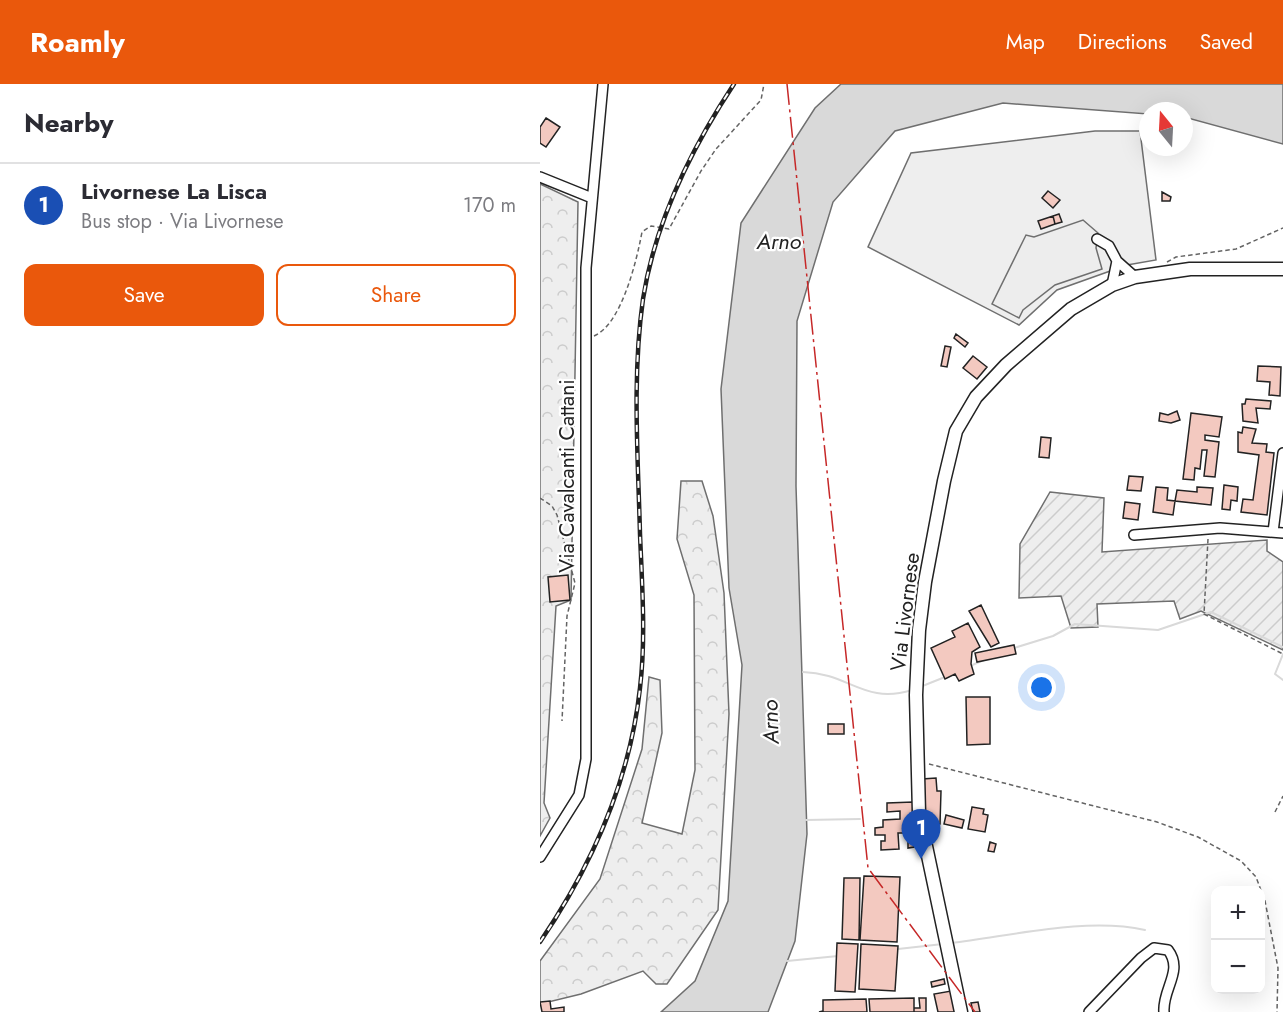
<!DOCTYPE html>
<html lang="en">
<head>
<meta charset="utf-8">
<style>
	:root { --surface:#fff; --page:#f2f2f3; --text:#2b2b33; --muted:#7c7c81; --line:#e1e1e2; --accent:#ea580c }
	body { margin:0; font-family:Jost,sans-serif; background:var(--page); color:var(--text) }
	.controls { position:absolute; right:18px; bottom:18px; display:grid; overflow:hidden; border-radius:12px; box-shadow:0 6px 24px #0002 }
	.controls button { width:54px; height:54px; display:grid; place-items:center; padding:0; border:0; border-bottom:2px solid var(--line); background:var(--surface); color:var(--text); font:30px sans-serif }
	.compass { position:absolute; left:599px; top:18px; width:54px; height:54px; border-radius:50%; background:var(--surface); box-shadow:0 6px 24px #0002; rotate:342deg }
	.you { position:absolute; left:502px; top:604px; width:21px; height:21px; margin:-15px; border:4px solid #fff; border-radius:50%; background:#1a73e8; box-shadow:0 0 0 9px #1a73e833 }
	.badge { display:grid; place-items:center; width:39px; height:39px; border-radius:50%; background:var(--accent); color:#fff; font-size:20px; font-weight:700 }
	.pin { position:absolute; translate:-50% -50px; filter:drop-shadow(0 2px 3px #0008) }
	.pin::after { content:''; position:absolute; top:32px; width:21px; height:18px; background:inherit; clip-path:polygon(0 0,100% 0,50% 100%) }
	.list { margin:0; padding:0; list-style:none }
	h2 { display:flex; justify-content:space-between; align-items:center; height:78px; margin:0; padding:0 24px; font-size:26px }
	h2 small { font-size:20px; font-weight:400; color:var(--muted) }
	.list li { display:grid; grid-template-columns:39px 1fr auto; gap:18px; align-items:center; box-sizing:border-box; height:84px; padding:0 24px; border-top:2px solid var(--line) }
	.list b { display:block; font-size:22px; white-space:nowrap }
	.list p { margin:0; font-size:20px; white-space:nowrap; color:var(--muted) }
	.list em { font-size:20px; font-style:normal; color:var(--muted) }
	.actions { display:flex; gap:12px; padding:18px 24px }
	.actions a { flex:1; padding:14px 0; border:2px solid var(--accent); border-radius:12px; text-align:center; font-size:21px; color:var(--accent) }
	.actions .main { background:var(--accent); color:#fff }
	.map { position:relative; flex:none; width:743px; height:928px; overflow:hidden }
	header { display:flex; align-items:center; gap:36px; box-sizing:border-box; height:84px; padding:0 30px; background:var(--accent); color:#fff }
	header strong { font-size:28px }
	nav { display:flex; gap:33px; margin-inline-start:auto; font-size:21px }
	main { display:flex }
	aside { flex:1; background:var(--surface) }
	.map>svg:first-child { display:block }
	.forest { fill:url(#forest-crowns); stroke:#6f6f6f; stroke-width:1.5 }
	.garden { fill:url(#garden-furrows); stroke:#6f6f6f; stroke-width:1.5 }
	.pitch { fill:#eee; stroke:#6f6f6f; stroke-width:1.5 }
	.parking { fill:#ededed; stroke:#6f6f6f; stroke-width:1.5 }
	.water { fill:#d9d9d9; stroke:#6f6f6f; stroke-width:1.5 }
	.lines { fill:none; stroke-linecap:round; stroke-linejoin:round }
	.stream { stroke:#d9d9d9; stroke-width:2 }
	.building { fill:#f3c9c0; stroke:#222; stroke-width:1.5 }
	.minor-casing { stroke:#222; stroke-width:12 }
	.major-casing { stroke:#222; stroke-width:15 }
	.path { stroke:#646464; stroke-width:1.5; stroke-dasharray:4.5 3; stroke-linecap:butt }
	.minor { stroke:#fff; stroke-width:9 }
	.major { stroke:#fff; stroke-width:12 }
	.rail-casing { stroke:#222; stroke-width:4.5 }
	.rail { stroke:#fff; stroke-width:2; stroke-dasharray:7; stroke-linecap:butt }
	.power { stroke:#c62828; stroke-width:1.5; stroke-dasharray:21 4.5 3 4.5; stroke-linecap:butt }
	.labels { text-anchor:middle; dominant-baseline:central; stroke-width:4.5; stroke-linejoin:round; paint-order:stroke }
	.street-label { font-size:21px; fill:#222; stroke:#fff }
	.water-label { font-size:22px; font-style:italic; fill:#222; stroke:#fff }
</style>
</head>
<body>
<header>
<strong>Roamly</strong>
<nav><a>Map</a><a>Directions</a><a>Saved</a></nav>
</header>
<main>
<aside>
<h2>Nearby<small></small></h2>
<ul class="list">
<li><span class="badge" style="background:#1a4fb4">1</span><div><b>Livornese La Lisca</b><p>Bus stop · Via Livornese</p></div><em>170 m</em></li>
</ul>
<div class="actions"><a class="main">Save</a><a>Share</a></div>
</aside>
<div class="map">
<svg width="743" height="928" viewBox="0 0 743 928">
	<defs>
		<pattern id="forest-crowns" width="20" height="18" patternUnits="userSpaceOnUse" patternTransform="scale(1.5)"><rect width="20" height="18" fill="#eee"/><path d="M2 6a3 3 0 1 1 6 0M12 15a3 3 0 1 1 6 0" fill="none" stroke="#ccc"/></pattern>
		<pattern id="garden-furrows" width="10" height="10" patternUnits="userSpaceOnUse" patternTransform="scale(1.5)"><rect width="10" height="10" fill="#eee"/><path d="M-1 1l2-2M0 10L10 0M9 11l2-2" fill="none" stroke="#ccc"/></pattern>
	</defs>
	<rect width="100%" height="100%" fill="#fff"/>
	<path class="forest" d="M0 100 38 118 31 516 16 522 4 719 10 734 0 752Z
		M141 397H162L173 432 184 509 189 630 178 826 127 900H116L103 887 41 910 0 920V877L60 795 102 665 109 593 120 596 122 649 102 739 142 750 155 686 154 511 137 455Z"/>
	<path class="garden" d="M510 408 564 414 562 468 727 456V467L743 478V566L661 527 640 535 634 517 557 520 558 543 531 544 521 512 479 514 480 460Z"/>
	<path class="pitch" d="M555 47H600L616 176 587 181 517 206 479 241 328 163 371 69Z"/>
	<path class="parking" d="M543 136 558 149 556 164 562 185 515 201 483 226 479 234 452 220 486 151 494 153Z"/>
	<path class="water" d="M301 0H743V60L644 33V27H608V30L463 19 355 47 293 118 257 237 256 402 267 750 255 857 228 928H121L155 897 188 817 202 581 189 504 181 305 201 139 275 24Z"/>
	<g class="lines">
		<path class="stream" d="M474 564 513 552 535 540 618 546 671 528 743 563
			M743 570 735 590 743 596
			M430 582 444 576
			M263 588C309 589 324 621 372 606
			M380 603 405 593
			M266 736 320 735
			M411 859C471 852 546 833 605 846
			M358 865 403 860
			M247 877 298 872"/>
	</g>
	<path class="building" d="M6 34 20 43 6 63 0 59V43Z
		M508 107 520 116 513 124 502 114Z
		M622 108 631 113 630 117H622Z
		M519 130 522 138 515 140 513 132Z
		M513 132 515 140 501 145 498 137Z
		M416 250 428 259 425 263 414 254Z
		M405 262 411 263 407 283 401 282Z
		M433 272 447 283 437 295 423 284Z
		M718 282 741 283 740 312 729 311 730 298 717 297Z
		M706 315 731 317 730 325 716 324 718 339 703 337 702 320H705Z
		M637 327 640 336 631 339 619 337 620 329 628 331Z
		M651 329 682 333 679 353 665 351V356L679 358 675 393 664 392 667 366H662L660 385 655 384 654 396 643 395Z
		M703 343 716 345 712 359 727 360 726 368 734 369 727 431 701 428 703 415 713 416 719 371 698 368V348L702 349Z
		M501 353 511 354 509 374 499 373Z
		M589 392 603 393 601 407 587 406Z
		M684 401 698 403 697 417 691 416 690 426 682 425Z
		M616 403 628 404 627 416 635 417 633 431 613 428Z
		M657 403 673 404 671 421 635 417 637 406 657 408Z
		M585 418 600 420 598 436 583 434Z
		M28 491 30 516 10 518 8 493Z
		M441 521 459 559 451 563 429 527Z
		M428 539 440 563 432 568 431 580 434 590 419 597 415 590 405 595 391 564 415 553 412 547Z
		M474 561 476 570 437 578 435 569Z
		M426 613H450V660L427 661Z
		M288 640H304V650H288Z
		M396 694 397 707H401L400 740 390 739 389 729H384L382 695Z
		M373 718 374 763 368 764V749H358L359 765 341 766V757H345V751H335V744L343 743V736L360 735V727L347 728V719Z
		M432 723 444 725 443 730 448 731 445 748 428 745Z
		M406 731 424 736 422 744 404 740Z
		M450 758 456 760 454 768 448 767Z
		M324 792 360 793 357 858 320 856Z
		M304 794H320L319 856 302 855Z
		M297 859 318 860 315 908 295 907Z
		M321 860 358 862 355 907 319 905Z
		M404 895 405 900 392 903 391 898Z
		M411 907 415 928H398L394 910Z
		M374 914V928H330L329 915Z
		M379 914H386V928H374V924H380Z
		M326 915 327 928H279L283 927V916Z
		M10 917 11 925 24 923V928H2L0 918Z
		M438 918 440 928H433L431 919Z"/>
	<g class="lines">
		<g class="minor-casing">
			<path id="minor" d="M0 93 52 114
				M557 155 569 162 577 177 595 193
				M572 201 577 177
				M733 448 743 369
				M594 451 680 444 743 449
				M0 773 39 711 46 675V184L63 0
				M549 928 601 874 614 864 628 866C644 887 622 905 624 928"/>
		</g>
		<g class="major-casing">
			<path id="major" d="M421 928 379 729 376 611 379 546 385 498 404 397 416 347 436 313 466 281 531 225 572 201 595 193 650 185H743"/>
		</g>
		<path class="path" d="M627 178 636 173 696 165 743 144
			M54 252C82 240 97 175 102 148L111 142 129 145 161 87 176 65 221 16 224 0
			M0 414 12 422 17 431 35 499 27 532 22 637
			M668 455 664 530 743 570
			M389 680 617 738 658 753 701 777 716 793 725 817 738 884 737 928
			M735 728 743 712"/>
		<use href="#minor" class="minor"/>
		<use href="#major" class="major"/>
		<g class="rail-casing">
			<path id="rail" d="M0 858C51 783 90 696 100 604 106 553 102 501 100 450 98 372 92 293 103 215 115 138 151 65 194 0"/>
		</g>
		<use href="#rail" class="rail"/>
		<path class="power" d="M247 0 328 784 435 928"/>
	</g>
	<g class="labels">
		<g class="street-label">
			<text transform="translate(27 392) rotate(-90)">Via Cavalcanti Cattani</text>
			<text transform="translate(365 528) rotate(-83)">Via Livornese</text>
		</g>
		<g class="water-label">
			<text x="239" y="157">Arno</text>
			<text transform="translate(230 638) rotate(-92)">Arno</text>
		</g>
	</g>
</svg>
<div class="controls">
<button>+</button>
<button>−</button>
</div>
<svg class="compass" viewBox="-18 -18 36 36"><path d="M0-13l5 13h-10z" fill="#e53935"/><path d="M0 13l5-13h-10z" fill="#7c7c81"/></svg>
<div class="you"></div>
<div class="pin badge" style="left:381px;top:775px;background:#1a4fb4">1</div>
</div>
</main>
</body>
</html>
